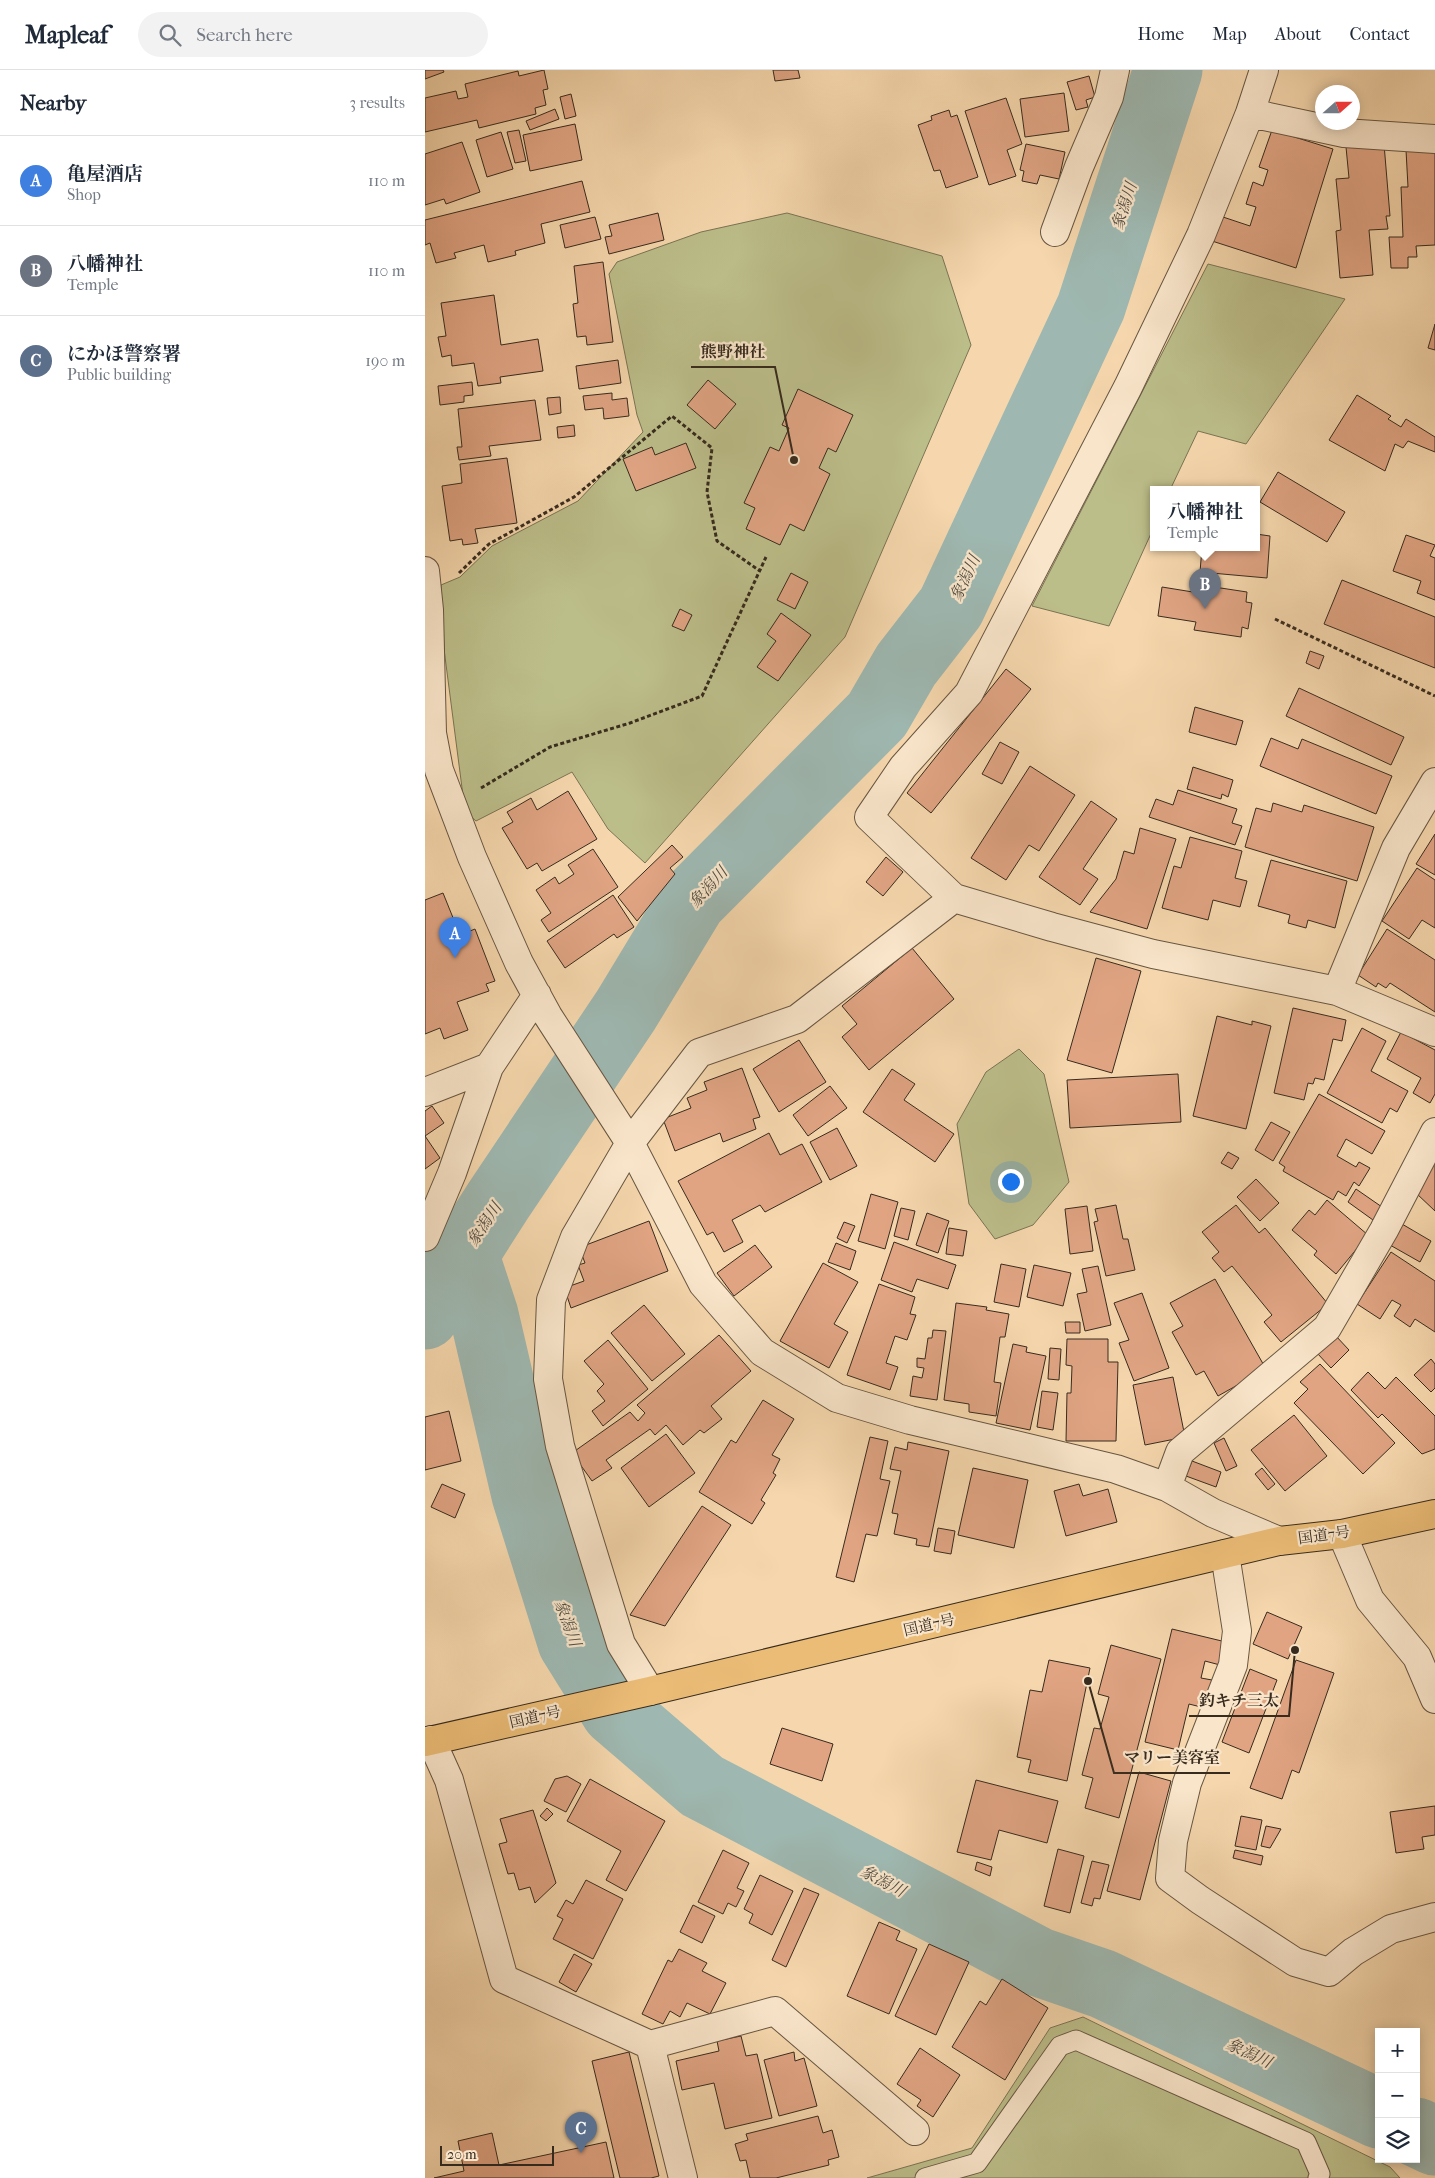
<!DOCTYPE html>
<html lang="en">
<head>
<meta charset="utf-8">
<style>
	:root { --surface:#fff; --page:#f2f2f3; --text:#1f2937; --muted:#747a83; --line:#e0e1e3; --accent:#8f2418 }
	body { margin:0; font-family:"IM FELL French Canon","Noto Serif JP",serif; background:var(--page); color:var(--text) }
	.controls { position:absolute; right:15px; bottom:15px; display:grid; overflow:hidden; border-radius:0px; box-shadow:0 2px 12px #0003 }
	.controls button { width:45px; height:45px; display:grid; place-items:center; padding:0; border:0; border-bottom:1px solid var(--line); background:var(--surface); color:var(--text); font:25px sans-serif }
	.compass { position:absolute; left:890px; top:15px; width:45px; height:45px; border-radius:50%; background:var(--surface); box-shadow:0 2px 12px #0003; rotate:69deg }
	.scale { position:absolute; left:15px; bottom:12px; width:114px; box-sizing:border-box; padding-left:5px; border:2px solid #372b1e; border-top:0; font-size:14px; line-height:18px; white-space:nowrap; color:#372b1e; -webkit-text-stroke:4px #f9e5ca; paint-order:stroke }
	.you { position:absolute; left:585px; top:1111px; width:18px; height:18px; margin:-12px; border:4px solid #fff; border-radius:50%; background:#1a73e8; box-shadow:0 0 0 8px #1a73e833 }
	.badge { display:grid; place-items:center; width:32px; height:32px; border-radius:50%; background:var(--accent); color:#fff; font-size:16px; font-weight:700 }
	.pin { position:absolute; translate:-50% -41px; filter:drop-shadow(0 1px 2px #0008) }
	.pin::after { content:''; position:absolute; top:26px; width:18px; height:15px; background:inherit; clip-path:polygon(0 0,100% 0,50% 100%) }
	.popup { position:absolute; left:725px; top:416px; width:110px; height:65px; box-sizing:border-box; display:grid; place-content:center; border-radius:0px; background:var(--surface); filter:drop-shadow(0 1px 4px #0005); font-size:16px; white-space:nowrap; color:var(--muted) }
	.popup b { font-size:19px; color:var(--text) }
	.popup::after { content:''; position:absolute; left:50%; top:100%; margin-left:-10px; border:10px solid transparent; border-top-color:var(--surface) }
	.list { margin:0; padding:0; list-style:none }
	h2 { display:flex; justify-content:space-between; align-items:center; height:65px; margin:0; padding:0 20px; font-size:21px }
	h2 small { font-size:16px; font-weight:400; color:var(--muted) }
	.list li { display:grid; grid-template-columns:32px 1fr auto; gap:15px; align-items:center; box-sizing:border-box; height:90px; padding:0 20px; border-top:1px solid var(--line) }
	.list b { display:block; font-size:19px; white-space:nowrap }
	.list p { margin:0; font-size:16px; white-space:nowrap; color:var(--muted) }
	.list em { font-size:16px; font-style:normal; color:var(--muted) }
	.icon { flex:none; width:28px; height:28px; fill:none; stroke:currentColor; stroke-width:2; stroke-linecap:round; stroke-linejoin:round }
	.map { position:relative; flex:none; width:1010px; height:2108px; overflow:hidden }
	header { display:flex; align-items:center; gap:30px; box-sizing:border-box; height:70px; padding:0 25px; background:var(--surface); border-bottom:1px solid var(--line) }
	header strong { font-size:24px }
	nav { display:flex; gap:28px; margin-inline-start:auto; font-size:18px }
	.search { width:350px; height:45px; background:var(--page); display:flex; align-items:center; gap:12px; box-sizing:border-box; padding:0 18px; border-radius:28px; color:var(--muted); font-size:19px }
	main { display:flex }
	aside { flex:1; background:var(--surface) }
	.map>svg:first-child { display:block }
	.green { fill:#bcbe8a; stroke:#7a7454 }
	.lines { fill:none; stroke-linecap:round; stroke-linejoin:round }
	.river { stroke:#9eb8b1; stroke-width:69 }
	.building { fill:#e0a483; stroke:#372b1e }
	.lane-casing { stroke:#675642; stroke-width:21 }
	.street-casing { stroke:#675642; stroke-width:30 }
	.highway-casing { stroke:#372b1e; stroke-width:30 }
	.path { stroke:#372b1e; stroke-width:3; stroke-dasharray:4 2.5; stroke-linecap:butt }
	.lane { stroke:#f9e5ca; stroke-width:19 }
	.street { stroke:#f9e5ca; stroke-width:28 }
	.highway { stroke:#ebbc76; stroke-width:28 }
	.labels { text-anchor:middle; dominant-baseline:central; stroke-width:4.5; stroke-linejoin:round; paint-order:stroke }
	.street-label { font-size:15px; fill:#372b1e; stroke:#f9e5ca }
	.water-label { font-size:16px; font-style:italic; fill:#514e43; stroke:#f9e5ca }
	.leader { fill:none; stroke:#372b1e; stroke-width:2 }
	.callout-dot { fill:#372b1e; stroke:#f9e5ca; stroke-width:2 }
	.callout-label { font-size:16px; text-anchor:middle; font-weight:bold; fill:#372b1e; stroke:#f9e5ca; stroke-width:4.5; stroke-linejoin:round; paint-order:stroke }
</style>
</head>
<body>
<header>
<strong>Mapleaf</strong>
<div class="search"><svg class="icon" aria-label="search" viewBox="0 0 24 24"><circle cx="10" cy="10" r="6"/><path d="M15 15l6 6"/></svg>Search here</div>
<nav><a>Home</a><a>Map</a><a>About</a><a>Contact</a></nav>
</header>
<main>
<aside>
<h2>Nearby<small>3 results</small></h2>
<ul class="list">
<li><span class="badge" style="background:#3f7fe0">A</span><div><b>亀屋酒店</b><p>Shop</p></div><em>110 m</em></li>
<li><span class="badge" style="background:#6b7280">B</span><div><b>八幡神社</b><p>Temple</p></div><em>110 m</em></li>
<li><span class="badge" style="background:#5c6f8a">C</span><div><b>にかほ警察署</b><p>Public building</p></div><em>190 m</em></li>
</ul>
</aside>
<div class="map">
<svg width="1010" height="2108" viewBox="0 0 1010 2108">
	<rect width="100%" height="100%" fill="#f6d7ad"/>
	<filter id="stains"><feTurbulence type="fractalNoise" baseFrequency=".004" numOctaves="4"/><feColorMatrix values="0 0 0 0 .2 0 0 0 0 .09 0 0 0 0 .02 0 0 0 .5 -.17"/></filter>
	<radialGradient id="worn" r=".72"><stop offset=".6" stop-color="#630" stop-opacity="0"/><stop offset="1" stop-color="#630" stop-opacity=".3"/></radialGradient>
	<path class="green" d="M362 143 517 186 546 275 420 567 220 793 183 759 147 702 51 751 40 741 19 579 16 515 35 507 67 476 153 431 218 362 212 345 184 204 192 192 276 162Z
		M783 194 920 229 821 374 773 361 745 420H729V457L684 556 607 536Z
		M594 979 619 1004 644 1112 608 1155 570 1169 544 1134 532 1054 561 1002Z
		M658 1947 965 2097 975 2108H442L547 2078 625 1958Z"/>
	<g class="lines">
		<path class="river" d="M39 1184 59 1245 101 1425 147 1572 190 1641 277 1716 614 1892 678 1914 954 2044
			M0 1245 73 1131 201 940 267 831 452 645 481 595 526 537 666 237 743 0
			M991 2062 1010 2071"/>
	</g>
	<path class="building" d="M0 0H18L19 2 0 9Z
		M119 0 123 19 118 20 121 35 110 38 111 44 54 58 52 50 0 62V28L31 21 33 29 43 27 40 14 93 1 94 6Z
		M348 0H373L375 8 350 11Z
		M664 6 670 27 661 30 663 37 651 40 642 12Z
		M639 23 644 61 600 67 595 29Z
		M146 24 151 46 140 49 135 27Z
		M581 28 597 74 582 80 591 106 564 115 540 41Z
		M130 39 134 49 105 60 101 51Z
		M524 40 526 47 532 45 553 107 521 118 515 100 509 101 493 55 507 50 506 46Z
		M150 54 157 90 105 101 98 65Z
		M94 60 101 91 90 93 82 62Z
		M847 60 908 79 871 198 787 171 795 146 825 156 831 137 821 134 828 112 838 116 843 100 834 97Z
		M76 62 88 99 62 107 51 70Z
		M37 72 55 122 21 134 19 129 0 135V84Z
		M601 74 640 82 634 109 615 105 612 114 597 111 599 101 595 100Z
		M959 74 965 146H961L963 159 944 160 948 205 915 208 911 161 916 160 911 109 924 108 921 77Z
		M1010 79V175L991 176 992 187H983V198H966L964 167H978L976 117H983L981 80Z
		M157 111 165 142 116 154 120 173 90 181 91 185 63 192 59 175 29 183 31 188 11 193 5 173 0 175V150Z
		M233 143 239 170 184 184 180 167 187 166 184 155Z
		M170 147 176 169 140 178 135 155Z
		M178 192 188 272 162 275 161 266 152 267 148 234 153 233 149 196Z
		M69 225 76 275 113 269 118 301 75 307 76 313 53 316 49 293 27 296 26 285 17 287 13 267 21 266 16 233Z
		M1010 254V280L1003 278Z
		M193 290 196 313 154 319 151 296Z
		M283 310 311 334 290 359 262 335Z
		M47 312 48 325 39 326V332L15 335 13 316Z
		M373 319 428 345 411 382 403 378 394 398 405 404 379 461 365 454 355 475 321 459 330 438 319 433 345 377 354 381 364 358 357 355Z
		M187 323V330L202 328 204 346 179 349 178 338 160 340 158 326Z
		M932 325 966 346 963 349 976 357 981 349 1010 367V382L983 371 978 378 970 374 960 401 904 370Z
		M135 327 136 343 124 345 122 328Z
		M110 330 116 370 64 376 66 386 34 390 32 377H37L33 339Z
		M149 355 150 366 133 368 132 357Z
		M261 373 271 398 211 421 198 389 227 377 230 385Z
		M82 388 92 453 50 459 53 473 38 475 37 469 25 471 17 416 37 413 35 394Z
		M853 402 920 442 902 472 835 432Z
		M831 464 845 466 842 508 775 502 777 478H831Z
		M981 465 1010 475 1005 486 1010 488V530L992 523 996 511 968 501Z
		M366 503 383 512 370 539 352 530Z
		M917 510 1010 547V598L899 554Z
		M776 515 822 522 821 532 827 533 823 559 817 557 816 567 769 560 771 552 733 546 737 517 774 523Z
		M255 539 267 545 259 561 247 556Z
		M356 543 386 565 353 611 332 597 351 571 342 564Z
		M885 581 899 586 894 599 881 593Z
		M581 599 606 619 506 743 482 723Z
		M874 618 979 667 966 695 861 646Z
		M770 637 818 651 811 675 764 662Z
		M846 668 873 679 877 669 967 706 951 744 835 696Z
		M575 672 594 682 577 714 557 704Z
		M605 696 650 725 614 781 604 775 581 810 546 788Z
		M768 697 808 710 803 727 797 724 796 729 762 719Z
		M753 720 812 739 807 753 817 756 810 775 724 747 731 729 748 735Z
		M143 721 172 769 117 801 112 793 102 799 77 758 88 752 82 742 106 728 112 740Z
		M666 731 692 749 658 799 673 809 655 835 614 807Z
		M848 733 877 742 879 735 949 757 932 811 820 777 831 738 846 742Z
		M715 758 751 769 722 859 665 842 691 809 699 781 709 784Z
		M1010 764V805L991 794Z
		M765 767 817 781 810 808 822 811 815 837 788 830 783 850 737 838 749 796 756 798Z
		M247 775 258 787 245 798 250 804 212 851 193 827Z
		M168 779 193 817 124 862 116 850 126 843 111 820 130 807 134 814 149 804 143 795Z
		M461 787 478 802 458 826 441 812Z
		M846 790 922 811 910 858 883 850 881 858 863 853 865 845 833 836Z
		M992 798 1010 810V858L997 850 984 869 957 851Z
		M18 823 35 865 50 859 70 911 61 914 64 921 32 932 43 960 19 969 15 958 0 964V830Z
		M188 825 209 857 192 868 189 864 140 898 122 871Z
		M962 859 1010 890V942L965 913 961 918 953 913 951 917 933 905Z
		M487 878 529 929 444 1000 417 967 432 954 417 936Z
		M671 888 716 901 687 1003 642 990Z
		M868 938 921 950 917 971 908 969 899 1010 890 1008 888 1014 883 1013 879 1030 849 1023Z
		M792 946 827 955V951L846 956 821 1059 768 1046Z
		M937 958 961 971 946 1001 983 1021 972 1042 965 1038 957 1053 902 1023Z
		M976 962 1010 980V1024L1005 1033 988 1023 996 1008 962 989Z
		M374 970 401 1012 354 1042 328 999Z
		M317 998 335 1047 328 1049 331 1059 298 1072 295 1063 250 1081 238 1049 266 1038 262 1028 282 1020 279 1012Z
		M467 999 490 1014 479 1030 529 1064 510 1092 438 1042Z
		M753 1004 756 1052 645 1058 642 1010Z
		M405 1016 422 1038 383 1066 368 1045Z
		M894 1024 960 1061 947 1084 921 1069 912 1086 931 1097 934 1092 945 1098 934 1116 929 1112 921 1126 913 1121 908 1130 858 1101 860 1097 854 1093Z
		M7 1036 19 1053 0 1066 15 1088 0 1099V1041Z
		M846 1052 865 1062 848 1091 830 1080Z
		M412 1058 432 1096 405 1110 385 1072Z
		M344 1063 355 1085 377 1074 397 1112 340 1142 335 1135 307 1150 318 1172 299 1182 288 1162 282 1165 253 1111Z
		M803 1082 814 1088 807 1099 796 1093Z
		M1010 1090V1141L991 1123Z
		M831 1109 854 1133 835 1151 812 1127Z
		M931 1119 957 1137 948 1150 923 1132Z
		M446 1124 473 1132 460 1179 433 1171Z
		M902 1130 943 1165 911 1204 889 1185 892 1181 867 1160 884 1140 890 1145Z
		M691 1135 698 1169H703L710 1200 681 1206 669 1152 673 1151 670 1139Z
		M811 1135 834 1163 840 1158 903 1234 856 1272 839 1252 847 1245 807 1196 799 1202 787 1188 794 1182 777 1162Z
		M662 1136 668 1181 645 1184 640 1139Z
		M476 1138 490 1141 483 1170 469 1166Z
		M502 1143 524 1151 513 1183 491 1175Z
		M224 1151 243 1201 146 1238 142 1226 145 1216 159 1211 153 1195 160 1193 157 1185 161 1175Z
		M419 1152 430 1156 422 1173 412 1168Z
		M977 1154 1006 1171 995 1192 965 1175Z
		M524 1158 542 1161 538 1186 521 1184Z
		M469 1172 531 1195 523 1219 492 1209 487 1222 456 1210Z
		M411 1173 431 1181 425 1200 403 1192Z
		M330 1175 347 1197 309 1226 292 1203Z
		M966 1182 1010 1211V1262L990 1249 985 1257 969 1246 976 1235 967 1230 955 1249 932 1234Z
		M398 1193 433 1212 409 1254 423 1262 404 1298 355 1271Z
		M576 1194 601 1199 594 1237 569 1232Z
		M609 1195 646 1203 638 1236 602 1227Z
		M673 1196 686 1255 660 1261 652 1224 662 1222 657 1199Z
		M790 1209 841 1299 793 1326 779 1301 771 1305 747 1262 758 1256 745 1233Z
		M454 1214 490 1227 485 1244 491 1245 482 1270 470 1266 461 1293 473 1297 465 1320 422 1305Z
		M717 1223 744 1298 709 1311 694 1273 704 1270 689 1233Z
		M531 1233 562 1237 561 1240 584 1244 580 1267H575L569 1312 576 1313 571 1346 544 1342V1334L519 1330Z
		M219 1235 260 1284 227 1311 186 1263Z
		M640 1252H655V1263H641Z
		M508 1260 521 1261 512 1330 485 1326 488 1306 497 1308 499 1298 492 1297V1288L500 1289 503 1268H507Z
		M294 1265 326 1301 286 1336 297 1349 279 1363 275 1360 258 1375 241 1355 230 1365 225 1359 181 1390 187 1398 167 1411 147 1383 205 1342 213 1351 220 1343 212 1335Z
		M910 1265 924 1280 906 1298 892 1283Z
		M642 1269H683V1292H693L691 1371H641L642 1323H646L647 1296 641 1295Z
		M183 1270 223 1319 178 1356 167 1341 180 1331 172 1321 179 1314 159 1291Z
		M588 1274 602 1277 601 1282 621 1286 605 1360 571 1353Z
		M625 1278 636 1279 634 1310 623 1309Z
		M1006 1289 1010 1294V1318L1006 1322 989 1305Z
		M895 1294 970 1373 938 1404 869 1333 883 1319 875 1312Z
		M943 1302 960 1319 971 1307 1010 1346V1379L997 1384 957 1344 953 1348 926 1320Z
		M748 1307 760 1367 720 1375 708 1315Z
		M617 1321 633 1323 628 1360 612 1357Z
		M338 1330 369 1349 347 1385 355 1389 348 1403 351 1405 336 1430 340 1433 327 1454 274 1422 306 1370 311 1373Z
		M24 1341 36 1391 0 1400V1347Z
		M869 1345 902 1386 860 1421 826 1380Z
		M241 1364 270 1403 224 1437 196 1398Z
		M445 1367 463 1371 455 1409 465 1411 452 1466 441 1464 429 1512 411 1507Z
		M799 1368 812 1396 801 1401 789 1373Z
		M483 1372 524 1381 504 1477 491 1475 492 1469 469 1464 473 1444 467 1443 476 1401 465 1399 470 1377 482 1380Z
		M767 1391 796 1402 791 1417 761 1406Z
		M548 1398 603 1410 589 1478 533 1465Z
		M837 1398 850 1414 843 1420 830 1404Z
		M17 1414 40 1424 30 1448 6 1437Z
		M654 1414 658 1426 683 1419 692 1452 641 1466 629 1421Z
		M277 1436 306 1455 240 1556 205 1545Z
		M513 1458 530 1461 526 1484 509 1481Z
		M842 1542 877 1557 863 1589 828 1574Z
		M747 1559 801 1572 795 1595 780 1591 776 1608 787 1610 780 1638 764 1634 753 1680 720 1672Z
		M686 1575 736 1589 694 1748 660 1738 668 1708 657 1705 669 1658 675 1659 684 1627 673 1624Z
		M624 1590 665 1598 642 1711 603 1702 606 1690 592 1687 605 1620 617 1622Z
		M871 1590 909 1603 874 1703 867 1700 857 1729 825 1718Z
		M825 1599 852 1610 824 1683 797 1672Z
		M357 1658 408 1674 397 1711 345 1694Z
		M714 1702 746 1711 715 1830 682 1821Z
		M142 1706 156 1714 141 1742 119 1731 130 1709Z
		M165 1709 240 1751 201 1821 181 1810 196 1781 142 1751Z
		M551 1710 633 1731 622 1773 574 1760 566 1790 532 1782Z
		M1010 1736V1765L997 1767 999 1779 971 1783 965 1742Z
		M122 1738 128 1744 121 1751 115 1746Z
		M108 1740 131 1813 110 1833 105 1817 94 1820 89 1803 83 1804 74 1774 82 1772 75 1749Z
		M816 1746 837 1750 831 1780 810 1776Z
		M841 1756 856 1759 845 1778 836 1776Z
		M633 1779 659 1786 645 1843 619 1836Z
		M298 1780 324 1793 312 1818 319 1821 311 1837 303 1833 298 1844 273 1832Z
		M810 1780 838 1786 836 1795 808 1788Z
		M667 1791 684 1795 675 1829 669 1828 667 1836 656 1833Z
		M552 1792 567 1797 565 1806 550 1800Z
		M335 1805 368 1821 347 1865 324 1853 328 1844 319 1839Z
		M161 1810 198 1829 168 1889 128 1869 138 1849 132 1846 141 1830 148 1834Z
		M379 1818 394 1824 361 1897 347 1890Z
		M268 1835 290 1846 277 1873 255 1862Z
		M454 1852 475 1861 471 1870 492 1879 464 1944 422 1926Z
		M504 1874 544 1892 511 1965 470 1946Z
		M254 1879 282 1893 277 1901 301 1913 285 1944 262 1933 255 1947 245 1941 238 1954 217 1944 243 1890 247 1892Z
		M149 1884 167 1894 151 1922 134 1912Z
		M577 1909 623 1938 580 2010 527 1977 555 1931 561 1935Z
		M316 1966 321 1986 332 1984 347 2048 300 2059 289 2013 257 2020 251 1991 294 1981 292 1971Z
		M495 1978 535 2005 508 2047 492 2036 496 2030 472 2014Z
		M204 1982 234 2106 226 2108H195L167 1991Z
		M369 1982 370 1991 379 1988 392 2036 354 2046 339 1990Z
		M393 2046 398 2063 407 2060 414 2087 403 2090 404 2095 351 2108H325L321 2090 315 2091 310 2074 323 2070 321 2064Z
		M67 2063 74 2095 181 2072 189 2108H9L39 2101 33 2071Z"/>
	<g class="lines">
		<g class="lane-casing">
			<path id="lane" d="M500 2108 552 2093 635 1976 651 1970 881 2072 895 2104 893 2108"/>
		</g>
		<g class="street-casing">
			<path id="street" d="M839 0 825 43 919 63 1010 69
				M630 162 654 97 684 27 690 0
				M0 501 4 540 7 663 14 700 47 787 94 893 123 946 205 1073 278 1214 337 1282 412 1328 485 1350 691 1399 742 1417 788 1443 854 1471
				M529 828 444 747 478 697 544 623 703 317 776 165 825 43
				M912 921 971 778 1010 712
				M0 1022 64 997
				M0 1167 27 1103 64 997 112 925
				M742 1417 755 1382 902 1258 959 1160 1010 1062
				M917 1464 945 1530 992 1587 1010 1629
				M800 1484 812 1561 808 1595 762 1713 748 1771 745 1808 775 1830 870 1892 904 1902 928 1882 966 1859 1010 1847
				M225 1621 196 1574 135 1376 123 1309 126 1230 150 1167 205 1073 274 983 372 949 529 828 627 857 728 884 912 921 1010 962
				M6 1670 24 1710 79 1909 225 1975 350 1941 490 2061
				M225 1975 258 2108"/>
		</g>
		<g class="highway-casing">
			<path id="highway" d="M0 1672 225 1621 854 1471 917 1464 1010 1444"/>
		</g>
		<path class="path" d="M34 503 64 474 149 427 247 346 287 378 282 422 292 471 335 501
			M850 549 1010 626
			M56 718 125 677 205 653 277 626 341 487"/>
		<use href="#lane" class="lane"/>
		<use href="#street" class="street"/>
		<use href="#highway" class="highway"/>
	</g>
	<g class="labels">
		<g class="street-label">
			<text transform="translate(899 1465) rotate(-8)">国道7号</text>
			<text transform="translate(504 1555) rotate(-13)">国道7号</text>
			<text transform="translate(110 1647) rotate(-13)">国道7号</text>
		</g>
		<g class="water-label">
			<text transform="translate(699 136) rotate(-72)">象潟川</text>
			<text transform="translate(540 508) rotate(-65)">象潟川</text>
			<text transform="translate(283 817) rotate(-48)">象潟川</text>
			<text transform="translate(59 1154) rotate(-56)">象潟川</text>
			<text transform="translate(143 1553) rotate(70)">象潟川</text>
			<text transform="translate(458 1811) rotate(28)">象潟川</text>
			<text transform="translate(824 1983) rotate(25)">象潟川</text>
		</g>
	</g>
	<path class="leader" d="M369 390L350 297H266M870 1580L864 1646H764M663 1611L689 1703H805"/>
	<g class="callout-dot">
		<circle cx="369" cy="390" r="5"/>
		<circle cx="870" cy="1580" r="5"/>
		<circle cx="663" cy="1611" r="5"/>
	</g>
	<g class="callout-label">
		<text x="308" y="287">熊野神社</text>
		<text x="814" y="1636">釣キチ三太</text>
		<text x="747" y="1693">マリー美容室</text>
	</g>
	<rect width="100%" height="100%" filter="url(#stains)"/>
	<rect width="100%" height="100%" fill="url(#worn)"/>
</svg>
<div class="controls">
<button>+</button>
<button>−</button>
<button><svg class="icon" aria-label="layers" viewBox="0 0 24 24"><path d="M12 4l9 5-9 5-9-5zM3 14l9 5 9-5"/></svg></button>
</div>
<svg class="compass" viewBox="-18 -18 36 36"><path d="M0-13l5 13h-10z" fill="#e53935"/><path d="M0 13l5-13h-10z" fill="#747a83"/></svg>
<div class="scale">20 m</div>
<div class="you"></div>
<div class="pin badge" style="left:30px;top:888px;background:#3f7fe0">A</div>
<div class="pin badge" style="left:780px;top:539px;background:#6b7280">B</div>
<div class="popup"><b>八幡神社</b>Temple</div>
<div class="pin badge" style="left:156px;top:2083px;background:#5c6f8a">C</div>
</div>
</main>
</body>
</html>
